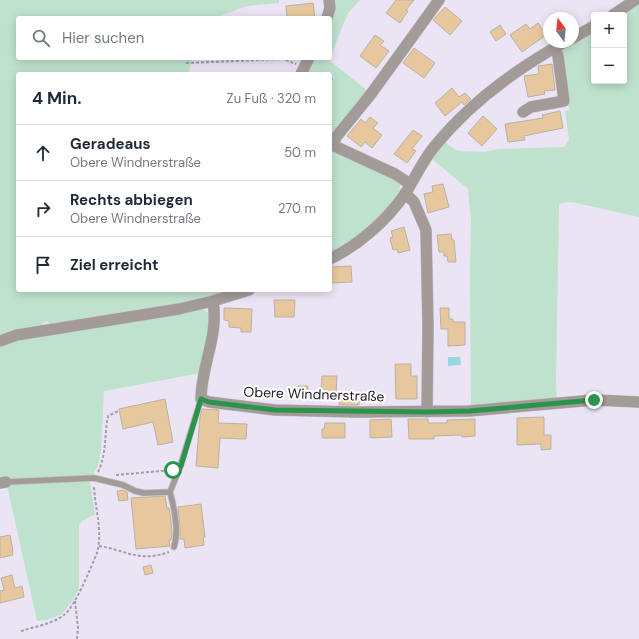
<!DOCTYPE html>
<html lang="de">
<head>
<meta charset="utf-8">
<style>
	:root { --surface:#fff; --page:#f6f6f7; --text:#1f2937; --muted:#747a83; --line:#e0e1e3 }
	body { margin:0; font-family:"DM Sans",sans-serif; background:var(--page); color:var(--text) }
	.controls { position:absolute; right:12px; top:12px; display:grid; overflow:hidden; border-radius:4px; box-shadow:0 2px 10px #0003 }
	.controls button { width:36px; height:36px; display:grid; place-items:center; padding:0; border:0; border-bottom:1px solid var(--line); background:var(--surface); color:var(--text); font:20px sans-serif }
	.compass { position:absolute; left:543px; top:12px; width:36px; height:36px; border-radius:50%; background:var(--surface); box-shadow:0 2px 10px #0003; rotate:345deg }
	.stop { position:absolute; width:12px; height:12px; margin:-9px; border:3px solid #2b944c; border-radius:50%; background:#fff }
	.stop.end { background:#2b944c; border-color:#fff; box-shadow:0 1px 4px #0008 }
	.list { margin:0; padding:0; list-style:none }
	h2 { display:flex; justify-content:space-between; align-items:center; height:52px; margin:0; padding:0 16px; font-size:17px }
	h2 small { font-size:13px; font-weight:400; color:var(--muted) }
	.list li { display:grid; grid-template-columns:26px 1fr auto; gap:12px; align-items:center; box-sizing:border-box; height:56px; padding:0 16px; border-top:1px solid var(--line) }
	.list b { display:block; font-size:15px; white-space:nowrap }
	.list p { margin:0; font-size:13px; white-space:nowrap; color:var(--muted) }
	.list em { font-size:13px; font-style:normal; color:var(--muted) }
	.icon { flex:none; width:22px; height:22px; fill:none; stroke:currentColor; stroke-width:2; stroke-linecap:round; stroke-linejoin:round }
	.map { position:relative; flex:none; width:639px; height:639px; overflow:hidden }
	.search { position:absolute; background:var(--surface); box-shadow:0 2px 10px #0003; left:16px; top:16px; width:316px; height:44px; display:flex; align-items:center; gap:10px; box-sizing:border-box; padding:0 14px; border-radius:4px; color:var(--muted); font-size:15px }
	.panel { position:absolute; background:var(--surface); box-shadow:0 2px 10px #0003; left:16px; top:72px; width:316px; height:220px; border-radius:4px }
	.map>svg:first-child { display:block }
	.green { fill:#bfe2cd }
	.water { fill:#97d7e1 }
	.building { fill:#e7c89e; stroke:#bbb1a2 }
	.lines { fill:none; stroke-linecap:round; stroke-linejoin:round }
	.lane-casing { stroke:#c6c0ce; stroke-width:7 }
	.street-casing { stroke:#c6c0ce; stroke-width:12 }
	.path { stroke:#a39daa; stroke-width:2; stroke-dasharray:3 2; stroke-linecap:butt }
	.lane { stroke:#a39b98; stroke-width:5.5 }
	.street { stroke:#a39b98; stroke-width:11 }
	.route { stroke:#2b944c; stroke-width:5 }
	.labels { text-anchor:middle; dominant-baseline:central; stroke-width:4; stroke-linejoin:round; paint-order:stroke }
	.street-label { font-size:14px; fill:#1e1b21; stroke:#fff }
</style>
</head>
<body>
<div class="map">
<svg width="639" height="639" viewBox="0 0 639 639">
	<rect width="100%" height="100%" fill="#ebe4f4"/>
	<path class="green" d="M0 0H279V3L247 6 214 18H18V58H191L189 74H18V290H234L188 303 50 325 48 321 43 323 42 326 0 336Z
		M332 0H360L348 13 330 57V18Z
		M639 2V217L572 202 561 203 559 205 556 384 557 401 471 408 470 272 471 220 468 189 431 158 444 142 456 150 461 151 484 152 499 149 564 147 569 140 565 111 569 110 561 53 567 46 594 31V81H624V15H620Z
		M312 58H329V60L368 91 330 138V74H304Z
		M330 147 369 164 400 183C404 199 362 235 349 243 343 247 336 250 330 253Z
		M198 309C205 310 207 310 211 316L201 373 104 391 101 448 99 463 93 475 0 480V345L7 342Z
		M87 480 90 482 95 514 82 521 79 525V589L72 601 62 614 46 620 37 621 7 485Z"/>
	<path class="water" d="M448 357H460L461 365 448 366Z"/>
	<path class="building" d="M396 0H414L406 10 408 11 400 23 386 13Z
		M313 3 315 18H287L286 6Z
		M445 7 462 21 450 35 433 20Z
		M538 23 546 35 522 52 510 35 526 24 530 29Z
		M500 25 506 34 496 41 490 32Z
		M375 35 384 41 380 45 389 51 376 68 360 56Z
		M414 48 435 63 424 78 403 63Z
		M552 64 555 90 544 91 545 94 528 97 524 76 539 74 538 66Z
		M452 88 459 97 465 93 471 99 464 105 462 102 445 116 435 103Z
		M560 111 563 128 524 136 525 140 508 142 505 124 543 118 542 115Z
		M483 116 497 129 482 146 468 133Z
		M370 117 378 123 373 128 382 135 372 148 365 142 361 147 347 136 361 119 365 123Z
		M413 130 422 136 412 149 416 151 407 163 394 154Z
		M443 184 449 207 428 213 424 194 433 192 432 186Z
		M404 227 410 250 398 253 397 249 393 250 390 238 393 237 391 231Z
		M451 234 452 240H454L456 262H448L447 256H444V252H439L437 235Z
		M351 266 352 282 330 283V267Z
		M274 300H295L294 317H275Z
		M224 308 252 309 251 332H241V328L229 327V321L224 320Z
		M440 308H449V319H453V322H465V345L448 346V329H441Z
		M395 364H411V376H417V399H396Z
		M322 376H337L336 394H321Z
		M298 386H308V394L298 393Z
		M340 393H352V397H359V405H339Z
		M165 399 173 442 158 445 153 422 123 429 119 409Z
		M202 409 219 410 218 423 247 424 246 439 220 438 218 468 196 466 200 417Z
		M544 417V435H551V449L541 450V444L517 445V418Z
		M391 419 392 437 370 438V420Z
		M408 419H428V423H447V420L475 419V436L462 437V435L434 436V439H409Z
		M325 423H345V438H322V429H324Z
		M123 490 127 492 128 500 119 501 117 491Z
		M165 496 167 508H169L171 520 172 534 171 540 169 541 170 546 136 549 131 498Z
		M201 504 205 537H203L204 545 185 548 184 539H180V527L178 507Z
		M10 535 13 551H12L13 555 0 558V537Z
		M151 565 153 573 145 575 143 567Z
		M12 575 15 588 22 586 24 597 0 603V591L4 590 1 578Z"/>
	<g class="lines">
		<g class="lane-casing">
			<path id="lane" d="M6 482 94 478 123 485 135 491 144 493 170 492 180 467 201 399
				M170 492C174 507 179 532 174 547"/>
		</g>
		<g class="street-casing">
			<path id="street" d="M613 15 635 0
				M327 18 330 8 329 0
				M573 38 594 26
				M301 74 309 58
				M523 112 531 107 564 101 558 56 555 48
				M330 144 395 174 410 184
				M332 145 337 136 371 94 439 0
				M405 193 414 202 426 230 428 326 427 412
				M330 259C359 245 387 220 405 194 415 178 422 162 434 147 469 104 516 69 565 42
				M213 301C219 337 201 365 201 399L209 402 275 410 356 412 469 411 594 400 639 402
				M0 341 17 335 179 309 213 301 249 290
				M0 483 6 482"/>
		</g>
		<path class="path" d="M186 63 284 59 296 64
			M98 472C107 453 104 436 108 416L118 411
			M116 475 172 470
			M99 546C126 550 139 563 169 552
			M75 601 78 628 77 639
			M21 631C34 627 52 624 64 615 75 607 91 567 97 553 103 531 95 509 94 486"/>
		<use href="#lane" class="lane"/>
		<use href="#street" class="street"/>
	</g>
	<g class="lines">
		<path class="route" d="M173 470 181 466 201 399 209 402 275 410 427 412 469 411 594 400"/>
	</g>
	<g class="labels">
		<g class="street-label">
			<text transform="translate(314 394) rotate(2)">Obere Windnerstraße</text>
		</g>
	</g>
</svg>
<div class="controls">
<button>+</button>
<button>−</button>
</div>
<svg class="compass" viewBox="-18 -18 36 36"><path d="M0-13l5 13h-10z" fill="#e53935"/><path d="M0 13l5-13h-10z" fill="#747a83"/></svg>
<div class="stop" style="left:173px;top:470px"></div>
<div class="stop end" style="left:594px;top:400px"></div>
<div class="search"><svg class="icon" aria-label="search" viewBox="0 0 24 24"><circle cx="10" cy="10" r="6"/><path d="M15 15l6 6"/></svg>Hier suchen</div>
<section class="panel">
<h2>4 Min.<small>Zu Fuß · 320 m</small></h2>
<ul class="list">
<li><svg class="icon" aria-label="ahead" viewBox="0 0 24 24"><path d="M12 20V5M6 11l6-6 6 6"/></svg><div><b>Geradeaus</b><p>Obere Windnerstraße</p></div><em>50 m</em></li>
<li><svg class="icon" aria-label="right" viewBox="0 0 24 24"><path d="M7 20v-9h11M14 6l5 5-5 5"/></svg><div><b>Rechts abbiegen</b><p>Obere Windnerstraße</p></div><em>270 m</em></li>
<li><svg class="icon" aria-label="arrive" viewBox="0 0 24 24"><path d="M6 21V4h12l-3 4 3 4H6"/></svg><div><b>Ziel erreicht</b></div></li>
</ul>
</section>
</div>
</body>
</html>
